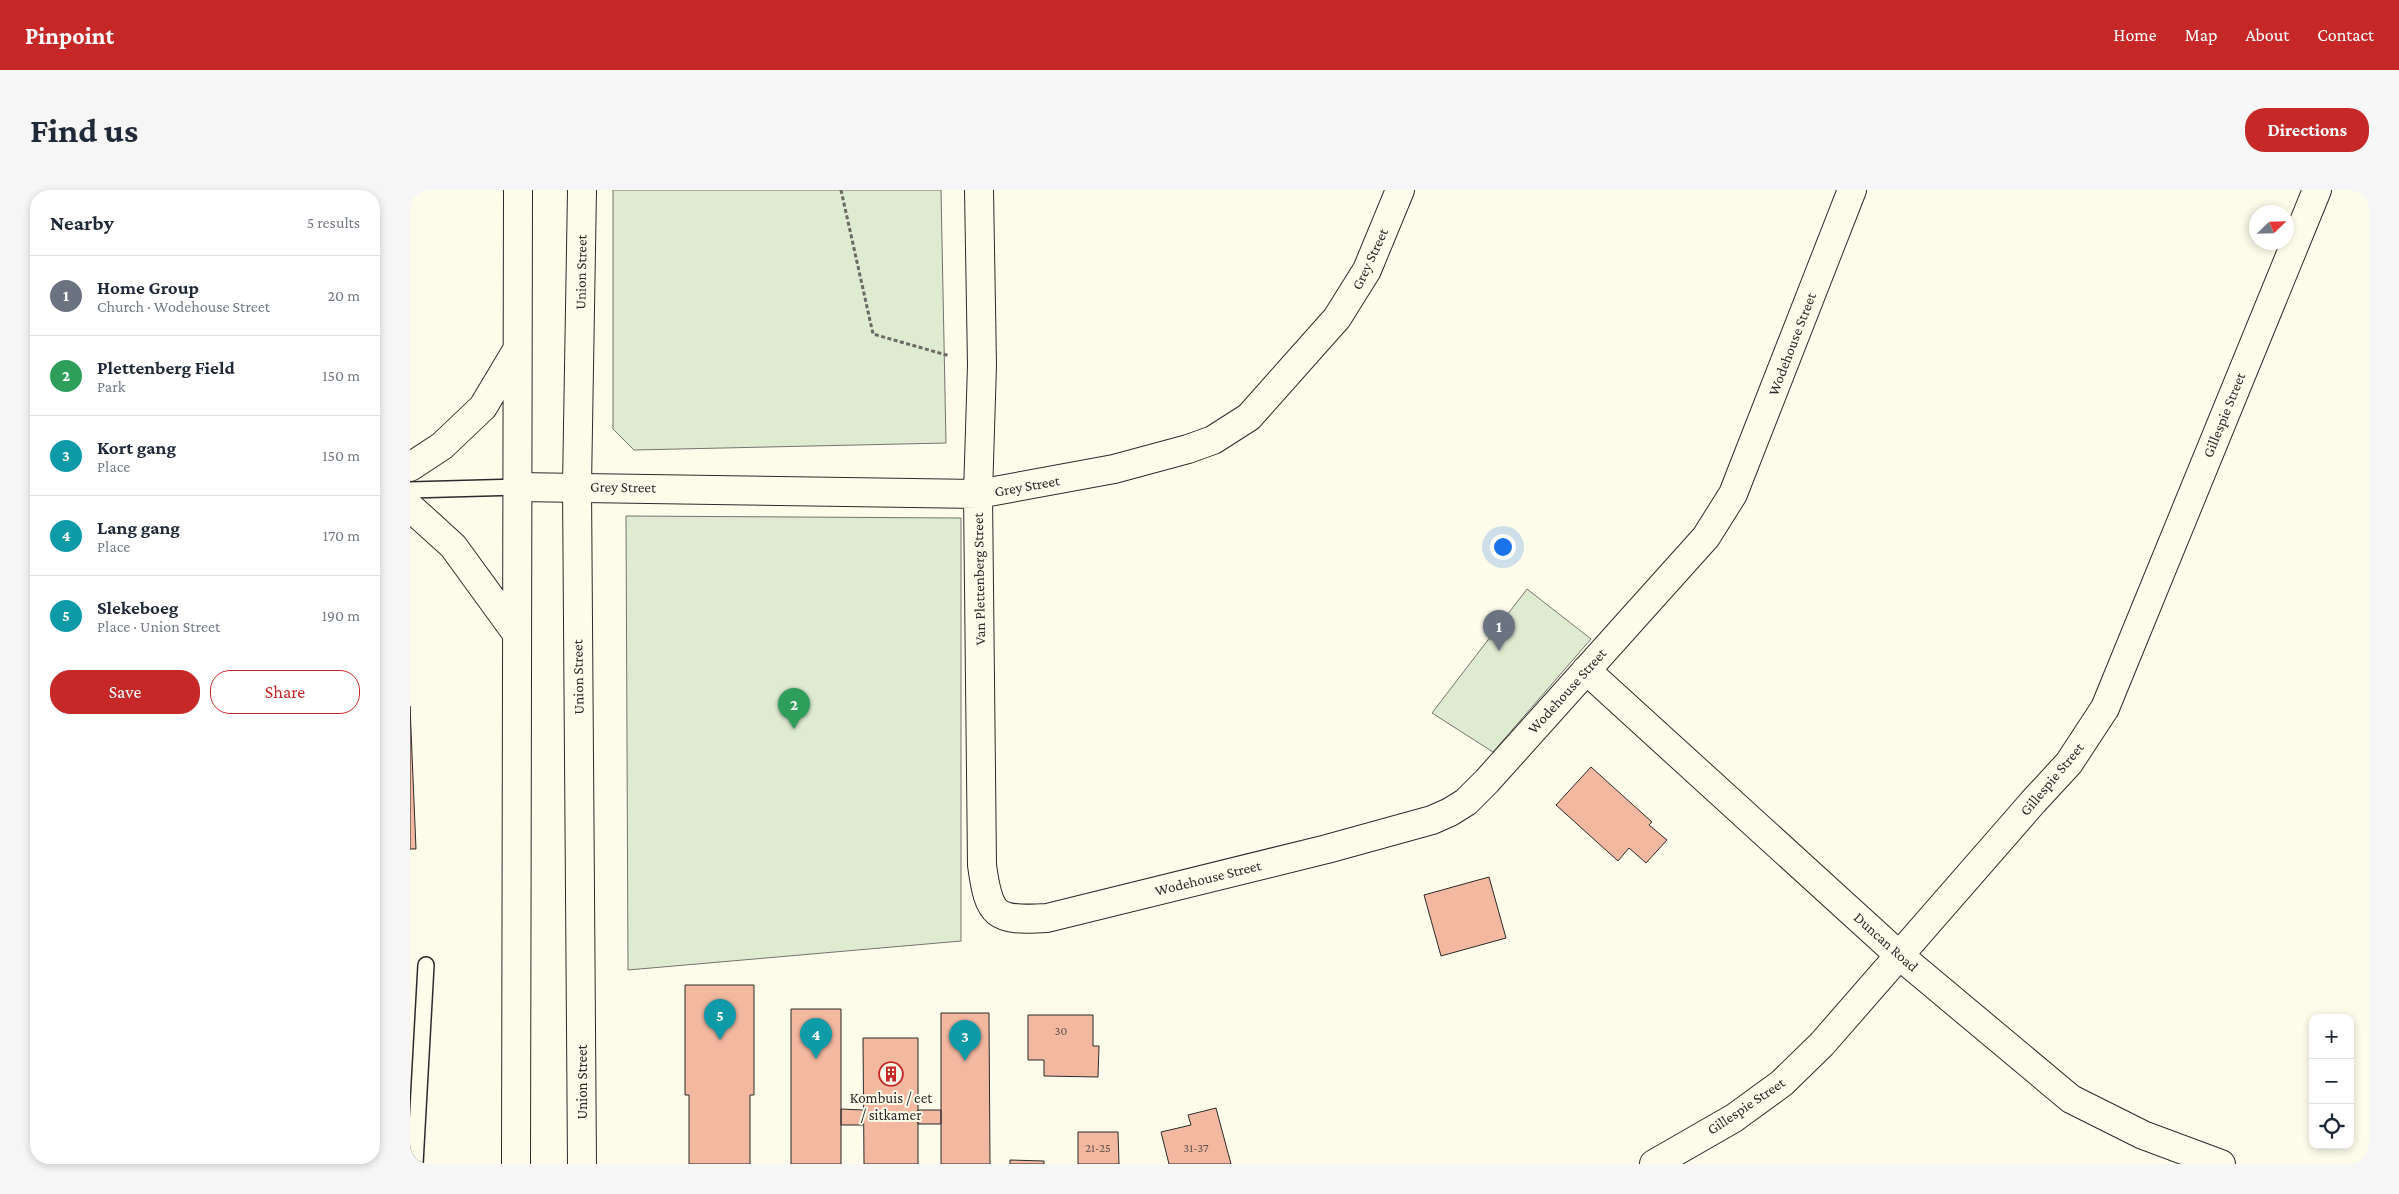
<!DOCTYPE html>
<html lang="en">
<head>
<meta charset="utf-8">
<style>
	:root { --surface:#fff; --page:#f6f6f7; --text:#1f2937; --muted:#747a83; --line:#e0e1e3; --accent:#c62828 }
	body { margin:0; font-family:"Crimson Pro",serif; background:var(--page); color:var(--text) }
	.controls { position:absolute; right:15px; bottom:15px; display:grid; overflow:hidden; border-radius:10px; box-shadow:0 2px 8px #0003 }
	.controls button { width:45px; height:45px; display:grid; place-items:center; padding:0; border:0; border-bottom:1px solid var(--line); background:var(--surface); color:var(--text); font:25px sans-serif }
	.compass { position:absolute; left:1839px; top:15px; width:45px; height:45px; border-radius:50%; background:var(--surface); box-shadow:0 2px 8px #0003; rotate:67deg }
	.you { position:absolute; left:1092px; top:356px; width:18px; height:18px; margin:-12px; border:4px solid #fff; border-radius:50%; background:#1a73e8; box-shadow:0 0 0 8px #1a73e833 }
	.badge { display:grid; place-items:center; width:32px; height:32px; border-radius:50%; background:var(--accent); color:#fff; font-size:16px; font-weight:700 }
	.pin { position:absolute; translate:-50% -41px; filter:drop-shadow(0 1px 2px #0008) }
	.pin::after { content:''; position:absolute; top:26px; width:18px; height:15px; background:inherit; clip-path:polygon(0 0,100% 0,50% 100%) }
	.list { margin:0; padding:0; list-style:none }
	h2 { display:flex; justify-content:space-between; align-items:center; height:65px; margin:0; padding:0 20px; font-size:21px }
	h2 small { font-size:16px; font-weight:400; color:var(--muted) }
	.list li { display:grid; grid-template-columns:32px 1fr auto; gap:15px; align-items:center; box-sizing:border-box; height:80px; padding:0 20px; border-top:1px solid var(--line) }
	.list b { display:block; font-size:19px; white-space:nowrap }
	.list p { margin:0; font-size:16px; white-space:nowrap; color:var(--muted) }
	.list em { font-size:16px; font-style:normal; color:var(--muted) }
	.actions { display:flex; gap:10px; padding:15px 20px }
	.actions a { flex:1; padding:11px 0; border:1px solid var(--accent); border-radius:20px; text-align:center; font-size:18px; color:var(--accent) }
	.actions .main { background:var(--accent); color:#fff }
	.icon { flex:none; width:28px; height:28px; fill:none; stroke:currentColor; stroke-width:2; stroke-linecap:round; stroke-linejoin:round }
	.map { position:relative; flex:none; width:1959px; height:974px; overflow:hidden; border-radius:20px }
	header { display:flex; align-items:center; gap:30px; box-sizing:border-box; height:70px; padding:0 25px; background:var(--accent); color:#fff }
	header strong { font-size:24px }
	nav { display:flex; gap:28px; margin-inline-start:auto; font-size:18px }
	.intro { display:flex; align-items:center; justify-content:space-between; box-sizing:border-box; height:120px; padding:0 30px }
	h1 { margin:0; font-size:35px }
	.button { padding:12px 22px; border-radius:20px; background:var(--accent); color:#fff; font-size:18px; font-weight:700 }
	main { display:flex; gap:30px; padding:0 30px }
	aside { flex:1; background:var(--surface); border-radius:20px; box-shadow:0 2px 8px #0003 }
	.map>svg:first-child { display:block }
	.green { fill:#deebd1; stroke:#74746e }
	.building { fill:#f2b8a0; stroke:#2b2b2b }
	.lines { fill:none; stroke-linecap:round; stroke-linejoin:round }
	.service-casing { stroke:#2b2b2b; stroke-width:18 }
	.minor-casing { stroke:#2b2b2b; stroke-width:30 }
	.secondary-casing { stroke:#2b2b2b; stroke-width:30 }
	.path { stroke:#6a6964; stroke-width:3; stroke-dasharray:4 2.5; stroke-linecap:butt }
	.service { stroke:#fdfbea; stroke-width:15 }
	.minor { stroke:#fdfbea; stroke-width:28 }
	.secondary { stroke:#fdfbea; stroke-width:28 }
	.labels { text-anchor:middle; dominant-baseline:central; stroke-width:4; stroke-linejoin:round; paint-order:stroke }
	.number-label { font-size:12px; fill:#5d4e48 }
	.street-label { font-size:15px; fill:#2b2b2b; stroke:#fdfbea }
	.poi-label { font-size:15px; fill:#2b2b2b; stroke:#fdfbea }
</style>
</head>
<body>
<header>
<strong>Pinpoint</strong>
<nav><a>Home</a><a>Map</a><a>About</a><a>Contact</a></nav>
</header>
<div class="intro"><h1>Find us</h1><a class="button">Directions</a></div>
<main>
<aside>
<h2>Nearby<small>5 results</small></h2>
<ul class="list">
<li><span class="badge" style="background:#6b7280">1</span><div><b>Home Group</b><p>Church · Wodehouse Street</p></div><em>20 m</em></li>
<li><span class="badge" style="background:#2e9e5b">2</span><div><b>Plettenberg Field</b><p>Park</p></div><em>150 m</em></li>
<li><span class="badge" style="background:#0f9aa8">3</span><div><b>Kort gang</b><p>Place</p></div><em>150 m</em></li>
<li><span class="badge" style="background:#0f9aa8">4</span><div><b>Lang gang</b><p>Place</p></div><em>170 m</em></li>
<li><span class="badge" style="background:#0f9aa8">5</span><div><b>Slekeboeg</b><p>Place · Union Street</p></div><em>190 m</em></li>
</ul>
<div class="actions"><a class="main">Save</a><a>Share</a></div>
</aside>
<div class="map">
<svg width="1959" height="974" viewBox="0 0 1959 974">
	<rect width="100%" height="100%" fill="#fdfbea"/>
	<path class="green" d="M203 0H531L536 253 224 260 203 239Z
		M216 326 551 328V751L218 780Z
		M1117 399 1181 449 1083 562 1022 523Z"/>
	<path class="building" d="M0 516 6 659H0Z
		M1181 577 1242 632 1239 635 1257 650 1236 673 1219 658 1208 671 1146 615Z
		M1079 687 1096 748 1031 766 1014 705Z
		M275 795H344V905H340V974H279V905H275Z
		M381 819H431V974H381Z
		M531 823H579L580 974H531Z
		M618 825H683V856H689L688 887 634 886V870H618Z
		M453 848H508V974H454Z
		M806 918 821 974H759L751 942 781 935 778 925Z
		M431 919 453 920V935H431Z
		M508 920H531V934H508Z
		M668 942H708L709 974H668Z
		M600 970 634 971V974H600Z"/>
	<g class="lines">
		<g class="service-casing">
			<path id="service" d="M0 300 107 297
				M5 974 16 775"/>
		</g>
		<g class="minor-casing">
			<path id="minor" d="M569 0 572 175 568 304 572 675C579 727 585 731 637 728L917 659 1022 630 1040 622 1056 612 1077 591 1296 347 1323 304 1442 0
				M107 297 568 304 704 279 778 259 803 250 839 227 927 128 957 80 990 0
				M1176 480 1490 766 1661 909 1733 945 1811 974
				M1244 974 1324 928 1372 893 1412 854 1623 612 1659 573 1695 518 1907 0"/>
		</g>
		<g class="secondary-casing">
			<path id="secondary" d="M172 0 167 296 172 974
				M0 277 32 256 73 217 107 160
				M0 317 43 356 107 444
				M106 974 108 0"/>
		</g>
		<path class="path" d="M431 0 463 144 540 166"/>
		<use href="#service" class="service"/>
		<use href="#minor" class="minor"/>
		<use href="#secondary" class="secondary"/>
	</g>
	<defs>
		<g id="building-ring" transform="scale(1.25)"><circle r="9.5" fill="#fdfbea" stroke="#c62828" stroke-width="1.5"/><path d="M-4-6H4V6H1V3H-1V6H-4ZM-2.5-4.3h1.7v1.8h-1.7ZM.8-4.3h1.7v1.8H.8ZM-2.5-1h1.7V.8h-1.7ZM.8-1h1.7V.8H.8Z" fill="#c62828"/></g>
	</defs>
	<g fill-rule="evenodd">
		<use href="#building-ring" x="481" y="884"/>
	</g>
	<g class="labels">
		<g class="number-label">
			<text x="651" y="841">30</text>
			<text x="688" y="958">21-25</text>
			<text x="786" y="958">31-37</text>
		</g>
		<g class="street-label">
			<text transform="translate(960 69) rotate(-65)">Grey Street</text>
			<text transform="translate(171 82) rotate(-89)">Union Street</text>
			<text transform="translate(1382 154) rotate(-69)">Wodehouse Street</text>
			<text transform="translate(1814 225) rotate(-68)">Gillespie Street</text>
			<text transform="translate(617 296) rotate(-10)">Grey Street</text>
			<text transform="translate(213 297) rotate(1)">Grey Street</text>
			<text transform="translate(569 389) rotate(-91)">Van Plettenberg Street</text>
			<text transform="translate(168 487) rotate(-91)">Union Street</text>
			<text transform="translate(1157 501) rotate(-48)">Wodehouse Street</text>
			<text transform="translate(1642 589) rotate(-50)">Gillespie Street</text>
			<text transform="translate(798 688) rotate(-14)">Wodehouse Street</text>
			<text transform="translate(1476 752) rotate(42)">Duncan Road</text>
			<text transform="translate(172 892) rotate(-90)">Union Street</text>
			<text transform="translate(1336 916) rotate(-34)">Gillespie Street</text>
		</g>
		<g class="poi-label">
			<text x="481" y="908">Kombuis / eet<tspan x="481" dy="17">/ sitkamer</tspan></text>
		</g>
	</g>
</svg>
<div class="controls">
<button>+</button>
<button>−</button>
<button><svg class="icon" aria-label="locate" viewBox="0 0 24 24"><circle cx="12" cy="12" r="6"/><path d="M12 2v4M12 18v4M2 12h4M18 12h4"/></svg></button>
</div>
<svg class="compass" viewBox="-18 -18 36 36"><path d="M0-13l5 13h-10z" fill="#e53935"/><path d="M0 13l5-13h-10z" fill="#747a83"/></svg>
<div class="you"></div>
<div class="pin badge" style="left:1089px;top:461px;background:#6b7280">1</div>
<div class="pin badge" style="left:384px;top:539px;background:#2e9e5b">2</div>
<div class="pin badge" style="left:555px;top:871px;background:#0f9aa8">3</div>
<div class="pin badge" style="left:406px;top:869px;background:#0f9aa8">4</div>
<div class="pin badge" style="left:310px;top:850px;background:#0f9aa8">5</div>
</div>
</main>
</body>
</html>
